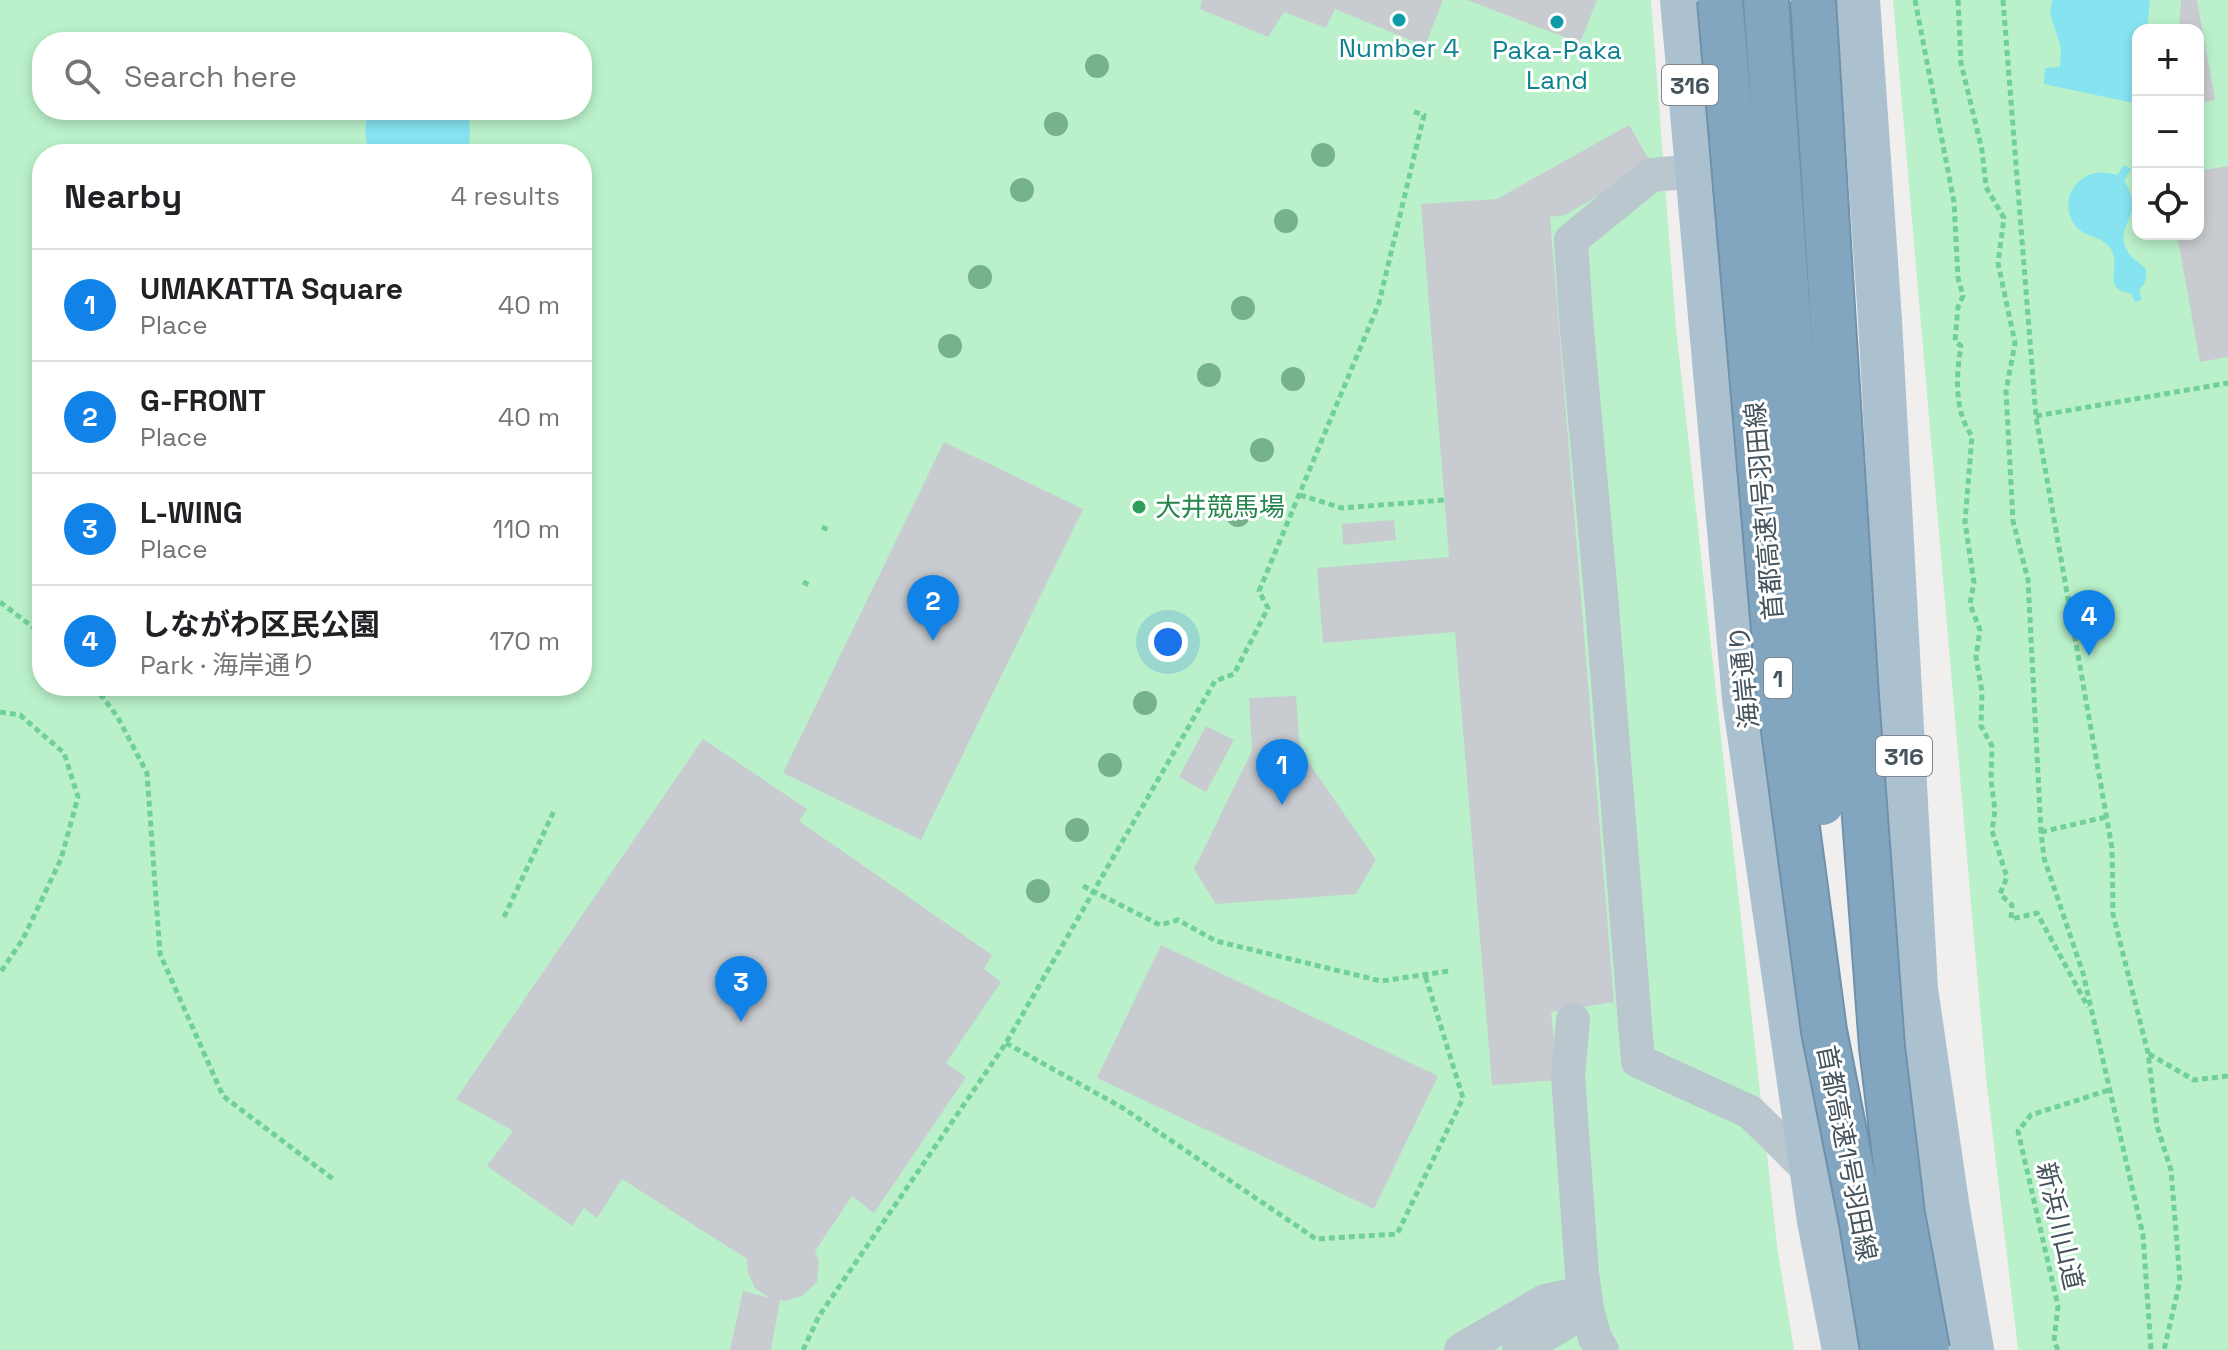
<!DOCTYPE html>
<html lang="en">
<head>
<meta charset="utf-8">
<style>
	:root { --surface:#fff; --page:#f2f2f2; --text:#202124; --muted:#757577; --line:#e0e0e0; --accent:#1183e8 }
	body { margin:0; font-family:"Space Grotesk","Noto Sans JP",sans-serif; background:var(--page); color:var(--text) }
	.controls { position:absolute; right:24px; top:24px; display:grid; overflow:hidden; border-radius:16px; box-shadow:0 4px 12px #0003 }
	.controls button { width:72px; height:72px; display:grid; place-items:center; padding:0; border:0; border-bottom:2px solid var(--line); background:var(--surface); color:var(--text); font:40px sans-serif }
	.you { position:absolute; left:1168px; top:642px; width:28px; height:28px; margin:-20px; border:6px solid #fff; border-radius:50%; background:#1a73e8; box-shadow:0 0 0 12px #1a73e833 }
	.badge { display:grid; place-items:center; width:52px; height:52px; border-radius:50%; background:var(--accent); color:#fff; font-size:26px; font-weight:700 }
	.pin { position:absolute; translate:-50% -66px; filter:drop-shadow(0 2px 4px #0008) }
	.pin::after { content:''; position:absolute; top:42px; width:28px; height:24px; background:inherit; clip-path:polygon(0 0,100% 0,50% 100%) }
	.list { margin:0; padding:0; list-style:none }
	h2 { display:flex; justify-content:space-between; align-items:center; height:104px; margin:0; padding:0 32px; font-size:34px }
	h2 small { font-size:26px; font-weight:400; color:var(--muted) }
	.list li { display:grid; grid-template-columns:52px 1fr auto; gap:24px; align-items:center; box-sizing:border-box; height:112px; padding:0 32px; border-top:2px solid var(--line) }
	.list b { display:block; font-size:30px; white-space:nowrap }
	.list p { margin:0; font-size:26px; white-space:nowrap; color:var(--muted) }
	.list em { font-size:26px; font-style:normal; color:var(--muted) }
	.icon { flex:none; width:44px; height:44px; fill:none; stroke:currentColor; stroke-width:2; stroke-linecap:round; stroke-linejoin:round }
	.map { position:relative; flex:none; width:2228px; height:1350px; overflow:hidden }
	.search { position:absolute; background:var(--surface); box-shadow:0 4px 12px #0003; left:32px; top:32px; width:560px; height:88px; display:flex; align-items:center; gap:20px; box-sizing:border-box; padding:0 28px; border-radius:32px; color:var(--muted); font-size:30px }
	.panel { position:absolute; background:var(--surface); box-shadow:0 4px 12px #0003; left:32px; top:144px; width:560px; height:552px; border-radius:32px }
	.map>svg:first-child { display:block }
	.green { fill:#baf1ca; fill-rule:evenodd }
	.water { fill:#85e4f0 }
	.building { fill:#c8ccd1 }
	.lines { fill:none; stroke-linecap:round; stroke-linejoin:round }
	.path { stroke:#70d098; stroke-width:5; stroke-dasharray:6 4; stroke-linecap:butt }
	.minor { stroke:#bbc7ce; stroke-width:34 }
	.major { stroke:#acc1cf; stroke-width:44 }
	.highway-bridge-casing { stroke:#6f91ab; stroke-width:48; stroke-linecap:butt }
	.highway-bridge { stroke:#83a6c0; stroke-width:44 }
	.tree { fill:#76b28e }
	.culture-dot { fill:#0f9aa8; stroke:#fff; stroke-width:3 }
	.leisure-dot { fill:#2e9e5b; stroke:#fff; stroke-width:3 }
	.labels { text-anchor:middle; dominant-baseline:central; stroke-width:6; stroke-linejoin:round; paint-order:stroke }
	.shield { fill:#fff; stroke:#7d878d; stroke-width:2 }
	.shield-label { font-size:24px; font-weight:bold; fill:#45545c }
	.culture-label { font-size:26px; fill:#0d838f; stroke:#fff }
	.leisure-label { font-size:26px; fill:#27864d; stroke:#fff; text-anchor:start }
	.street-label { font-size:26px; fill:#45545c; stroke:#fff }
</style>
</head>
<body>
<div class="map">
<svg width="2228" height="1350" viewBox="0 0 2228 1350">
	<rect width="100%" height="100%" fill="#f1eeee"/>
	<path class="green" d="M0 0H1651L1676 328 1777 1246 1794 1350H0ZM42 42H582V110H42ZM42 154H582V686H42Z
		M1893 0H2228V1350H2018L1986 1077ZM2138 30H2198V234H2138Z"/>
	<path class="water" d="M2052 0H2150L2147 30H2138V104L2044 84 2045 68 2060 67 2061 48 2050 13Z
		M370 110H466C471 125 472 140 465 154H370C365 140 363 123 370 110Z
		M2124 165 2131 169 2124 181C2148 217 2111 224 2128 252 2132 260 2141 262 2146 270 2147 279 2145 284 2139 290L2142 300 2135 302 2131 293C2100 290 2122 267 2111 249 2102 235 2084 238 2075 225 2061 207 2070 181 2092 174 2100 171 2109 173 2117 175Z"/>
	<path class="building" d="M1202 0H1443L1425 46 1335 9 1326 28 1284 12 1268 37 1200 9Z
		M1467 0H1597L1580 43Z
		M2181 0H2197L2215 100 2198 104V30H2179Z
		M1629 125 1652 165 1565 215 1550 217 1614 1002 1551 1012 1558 1080 1492 1085 1455 632 1323 643 1317 568 1449 557 1421 204 1497 199Z
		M2228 166V357L2200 362 2177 234H2198V171Z
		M944 442 1083 509 921 840 783 773Z
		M1394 520 1396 540 1343 545 1342 524Z
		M1296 696 1300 750 1376 860 1356 894 1216 904 1194 869 1252 751 1249 698Z
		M1206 726 1234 740 1206 792 1179 777Z
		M703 739 807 809 799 821 992 955 984 969 1001 982 946 1063 966 1077 874 1213 852 1196 815 1251 819 1261 817 1282 802 1296 785 1301 780 1300 771 1350H730L743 1291 770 1298 755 1288 748 1273 747 1259 622 1179 597 1218 584 1208 572 1226 487 1166 513 1131 456 1099Z
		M1161 945 1438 1076 1374 1209 1097 1078Z"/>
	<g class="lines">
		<path class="path" d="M1915 0 1954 202 1958 278 1963 296 1958 307 1955 341 1961 346C1956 376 1954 411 1972 436L1965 522 1974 583 1970 604 1980 630 1976 657 1982 692 1981 726 1992 746 1991 780 1995 810 1992 831 2007 877 2000 894 2012 905 2011 919 2037 913 2088 1007
			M1958 0 1961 63 1982 150 1986 187 2004 218 1998 263 2015 343 2006 391 2013 521 2028 580 2041 832 2044 858 2083 973 2143 1235 2151 1350
			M2003 0 2036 417 2112 848 2113 914 2148 1053 2157 1126 2171 1170 2180 1281 2164 1350
			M2036 416 2228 383
			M1300 495 1342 508 1445 500
			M822 527 831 531
			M803 582 811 586
			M0 602 42 634
			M94 686 117 716 147 773 160 954 223 1096 333 1179
			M0 712 20 715 64 753 78 797 61 859 23 939 0 973
			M2041 832 2106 817
			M1083 886 1160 925 1178 920 1216 941 1381 981 1449 971
			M504 917 555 809
			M1006 1043 1123 1108 1316 1239 1397 1234 1463 1098 1425 975
			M2149 1054 2194 1080 2228 1076
			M803 1350 819 1316 1006 1043 1215 681 1234 674 1268 608 1259 591 1379 303 1424 115 1412 111
			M2058 1350 2054 1341 2058 1306 2018 1131 2031 1115 2109 1090"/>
		<path class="minor" d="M1721 169 1651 175 1571 240 1576 319 1602 607 1638 1061 1750 1112 1812 1173
			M1461 1350 1545 1301 1568 1296 1587 1310 1595 1338 1602 1350
			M1519 1350 1587 1310 1582 1273 1568 1076 1573 1020"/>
		<path class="major" d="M1682 0 1744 699 1819 1221 1844 1350
			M1858 0 1880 320 1916 989 1947 1203 1972 1350"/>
		<g class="highway-bridge-casing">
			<path id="highway-bridge" d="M1720 0 1780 700 1824 1031 1862 1223 1883 1350
				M1766 0 1822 803
				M1813 0 1856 696 1882 1047 1902 1213 1927 1350"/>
		</g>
		<use href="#highway-bridge" class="highway-bridge"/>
	</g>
	<g class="tree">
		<circle cx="1097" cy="66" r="12"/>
		<circle cx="1056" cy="124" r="12"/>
		<circle cx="1323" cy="155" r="12"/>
		<circle cx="1022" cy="190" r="12"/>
		<circle cx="1286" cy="221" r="12"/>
		<circle cx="980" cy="277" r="12"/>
		<circle cx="1243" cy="308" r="12"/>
		<circle cx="950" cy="346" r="12"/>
		<circle cx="1209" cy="375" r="12"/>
		<circle cx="1293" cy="379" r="12"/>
		<circle cx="1262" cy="450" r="12"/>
		<circle cx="1238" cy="515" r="12"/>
		<circle cx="1145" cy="703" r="12"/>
		<circle cx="1110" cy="765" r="12"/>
		<circle cx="1077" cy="830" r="12"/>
		<circle cx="1038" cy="891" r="12"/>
	</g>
	<g class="culture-dot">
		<circle cx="1399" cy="20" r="8"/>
		<circle cx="1557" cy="22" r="8"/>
	</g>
	<circle class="leisure-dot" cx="1139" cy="507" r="8"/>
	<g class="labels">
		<g class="shield">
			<rect x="1662" y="65" width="56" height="40" rx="6"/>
			<rect x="1764" y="658" width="28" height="40" rx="6"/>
			<rect x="1876" y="736" width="56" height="40" rx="6"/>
		</g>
		<g class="shield-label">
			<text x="1690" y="85">316</text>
			<text x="1778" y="678">1</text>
			<text x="1904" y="756">316</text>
		</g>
		<g class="culture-label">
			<text x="1399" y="48">Number 4</text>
			<text x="1557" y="50">Paka-Paka<tspan x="1557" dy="30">Land</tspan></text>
		</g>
		<g class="leisure-label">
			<text x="1155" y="507">大井競馬場</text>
		</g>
		<g class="street-label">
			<text transform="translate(1764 511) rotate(-95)">首都高速1号羽田線</text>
			<text transform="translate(1744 677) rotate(-96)">海岸通り</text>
			<text transform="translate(1847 1153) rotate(79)">首都高速1号羽田線</text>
			<text transform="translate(2060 1226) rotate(77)">新浜川山道</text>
		</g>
	</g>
</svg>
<div class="controls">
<button>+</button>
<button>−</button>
<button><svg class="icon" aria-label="locate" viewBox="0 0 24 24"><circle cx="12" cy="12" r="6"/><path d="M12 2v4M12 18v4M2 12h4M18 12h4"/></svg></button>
</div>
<div class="you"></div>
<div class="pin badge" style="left:1282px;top:805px">1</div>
<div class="pin badge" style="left:933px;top:641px">2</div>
<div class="pin badge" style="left:741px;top:1022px">3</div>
<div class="pin badge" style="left:2089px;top:656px">4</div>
<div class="search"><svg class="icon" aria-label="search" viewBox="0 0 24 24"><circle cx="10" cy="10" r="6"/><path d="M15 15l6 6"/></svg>Search here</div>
<section class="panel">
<h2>Nearby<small>4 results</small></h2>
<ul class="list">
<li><span class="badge">1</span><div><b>UMAKATTA Square</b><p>Place</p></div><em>40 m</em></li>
<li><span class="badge">2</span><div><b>G-FRONT</b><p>Place</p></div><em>40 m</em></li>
<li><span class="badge">3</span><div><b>L-WING</b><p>Place</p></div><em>110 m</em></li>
<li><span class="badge">4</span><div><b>しながわ区民公園</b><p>Park · 海岸通り</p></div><em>170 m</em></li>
</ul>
</section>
</div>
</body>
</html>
